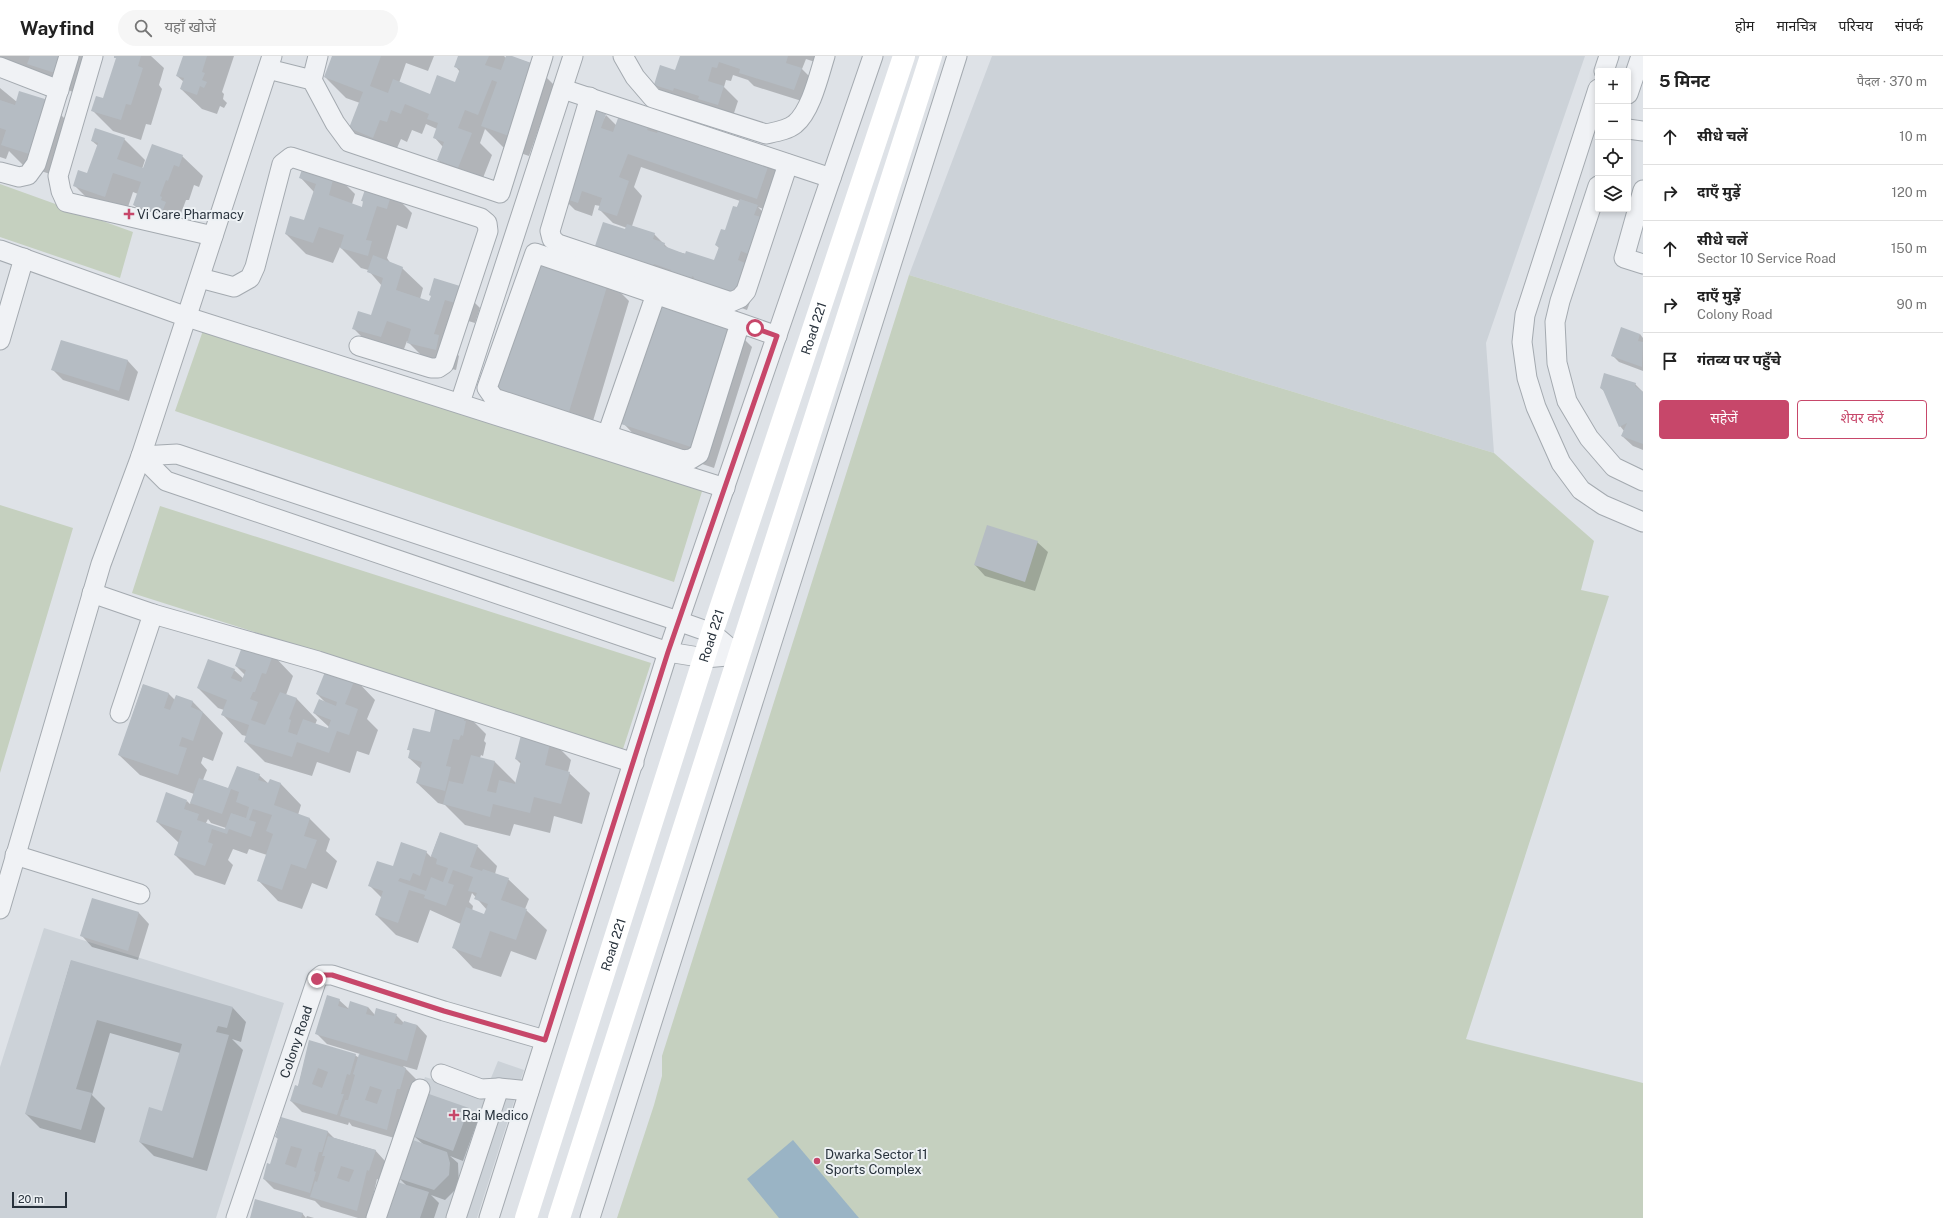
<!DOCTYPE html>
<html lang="hi">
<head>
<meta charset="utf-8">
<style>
	:root { --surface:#fff; --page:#f6f6f6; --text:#222; --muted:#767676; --line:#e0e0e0; --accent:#c7476a }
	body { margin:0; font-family:"Public Sans","Noto Sans Devanagari",sans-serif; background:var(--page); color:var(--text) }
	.controls { position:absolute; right:12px; top:12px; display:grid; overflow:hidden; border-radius:4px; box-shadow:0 2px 6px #0003 }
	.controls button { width:36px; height:36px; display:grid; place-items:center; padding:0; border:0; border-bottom:1px solid var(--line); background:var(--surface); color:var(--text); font:20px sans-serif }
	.scale { position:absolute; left:12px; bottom:10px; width:55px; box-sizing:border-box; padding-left:4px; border:2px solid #28323c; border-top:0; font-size:11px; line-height:14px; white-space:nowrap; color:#28323c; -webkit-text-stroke:3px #edf1f4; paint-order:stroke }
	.stop { position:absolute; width:12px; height:12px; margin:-9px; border:3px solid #c7476a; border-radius:50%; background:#fff }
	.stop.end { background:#c7476a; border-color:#fff; box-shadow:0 1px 4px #0008 }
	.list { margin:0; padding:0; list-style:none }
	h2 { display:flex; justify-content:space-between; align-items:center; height:52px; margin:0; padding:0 16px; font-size:17px }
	h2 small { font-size:13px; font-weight:400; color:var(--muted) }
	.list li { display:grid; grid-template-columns:26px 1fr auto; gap:12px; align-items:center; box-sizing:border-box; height:56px; padding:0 16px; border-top:1px solid var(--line) }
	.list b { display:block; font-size:15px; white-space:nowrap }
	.list p { margin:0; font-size:13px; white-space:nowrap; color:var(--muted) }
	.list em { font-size:13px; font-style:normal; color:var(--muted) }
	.actions { display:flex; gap:8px; padding:12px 16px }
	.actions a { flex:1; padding:9px 0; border:1px solid var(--accent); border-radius:4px; text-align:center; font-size:14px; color:var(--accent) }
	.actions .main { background:var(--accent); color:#fff }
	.icon { flex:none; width:22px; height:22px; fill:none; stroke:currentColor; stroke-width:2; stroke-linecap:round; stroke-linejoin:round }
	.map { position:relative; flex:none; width:1643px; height:1162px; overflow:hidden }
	header { display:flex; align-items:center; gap:24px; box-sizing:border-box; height:56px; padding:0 20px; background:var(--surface); border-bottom:1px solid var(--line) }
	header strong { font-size:19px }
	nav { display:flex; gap:22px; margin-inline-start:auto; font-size:14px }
	.search { width:280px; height:36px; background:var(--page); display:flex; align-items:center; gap:10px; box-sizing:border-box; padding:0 14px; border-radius:22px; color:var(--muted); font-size:15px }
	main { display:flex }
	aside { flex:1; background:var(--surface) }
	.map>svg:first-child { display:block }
	.built { fill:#ccd2d8 }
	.green { fill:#c5d0bf }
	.water { fill:#9ab4c5 }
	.shadow { fill:#0003; fill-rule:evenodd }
	.building { fill:#b5bcc3; fill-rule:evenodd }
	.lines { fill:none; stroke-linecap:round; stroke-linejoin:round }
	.minor-casing { stroke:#a4aab0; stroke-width:21 }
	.minor { stroke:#f0f2f5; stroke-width:19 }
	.secondary { stroke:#fff; stroke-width:22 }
	.route { stroke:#c7476a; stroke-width:5 }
	.poi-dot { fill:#c7476a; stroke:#edf1f4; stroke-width:1.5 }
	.labels { text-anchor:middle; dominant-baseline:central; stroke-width:4; stroke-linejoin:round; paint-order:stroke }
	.poi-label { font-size:13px; fill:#28323c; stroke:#edf1f4; text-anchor:start }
	.street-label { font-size:13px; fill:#28323c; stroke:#edf1f4 }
</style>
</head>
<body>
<header>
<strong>Wayfind</strong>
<div class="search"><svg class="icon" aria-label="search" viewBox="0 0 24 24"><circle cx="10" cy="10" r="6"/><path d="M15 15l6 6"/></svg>यहाँ खोजें</div>
<nav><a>होम</a><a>मानचित्र</a><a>परिचय</a><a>संपर्क</a></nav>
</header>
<main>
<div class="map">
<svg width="1643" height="1162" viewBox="0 0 1643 1162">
	<rect width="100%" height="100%" fill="#dee2e7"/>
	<path class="built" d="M992 0H1585L1486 287 1494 397 909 219Z
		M44 872 284 947 216 1162H0V1011Z
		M498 1005 524 1014 477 1162H378L425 1021 484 1039Z"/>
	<path class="green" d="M0 128 133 176 120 222 0 181Z
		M909 219 1494 397 1594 485 1581 534 1609 540 1466 983 1643 1027V1162H617L654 1049 662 1020V1000Z
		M207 263 704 429 674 526 175 355Z
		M0 449 73 472 0 717Z
		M160 450 651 607 623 693 132 537Z"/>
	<path class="water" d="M793 1084 859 1162H779L747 1123Z"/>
	<path class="shadow" d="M0 0H89L76 37 0 10Z
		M115 0H151L164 12 159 29 162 33 151 69 146 68 141 84 113 75 92 54 104 44 117 3Z
		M184 0H239H234L222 36 224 38 223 43 227 47 224 52 220 50 217 58 202 53 181 33 184 26 177 20Z
		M333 0H434L428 15 406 7 399 27 430 39 456 27 460 16 456 11 462 0H504L506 2 509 0 533 8 554 29 529 100 503 91 485 73 480 87 492 99 479 132 458 124 438 104 443 91 434 81 437 73 426 68 422 78 412 74 407 86 401 83 393 101 370 92 350 72 360 47 346 42 325 21Z
		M681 0H827L824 9 806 3 802 13 815 26 808 47 754 30 748 24 733 19 731 25 726 24 724 31 738 45 732 63 669 43 655 29 676 16Z
		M0 32 17 46 47 45 68 66 50 118 23 109 9 95 6 103 0 101Z
		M622 55 770 106 784 120 771 156 758 151 771 164 759 222 747 254 707 240 665 230 626 175 627 172 613 167 599 153 600 150 595 149 592 160 575 154 561 140 606 59 617 70ZM641 111 740 145 726 175 716 189 719 192 715 205 670 194 654 178 632 170 642 140 634 131Z
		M124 83 145 104 142 113 182 100 203 120 199 131 194 129 189 144H186L180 160 186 167 154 169 134 149 138 138 133 136 125 160 95 150 74 129 88 119 98 90 92 85Z
		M335 118 355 138 352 148 362 152 364 146 362 145 392 137 412 157 407 173 397 169 387 202 391 208 402 212 423 232 420 243 430 246 459 231 480 252 475 267 465 264 455 296 459 300 456 314 429 307 407 285 401 301 374 293 353 272 372 260 382 230 368 214 361 212 340 191 333 207 306 198 286 178 304 166 314 136 300 121Z
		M609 225 629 245 590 375 497 334Z
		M732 271 752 291 714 412 643 388 623 367Z
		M1640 278 1643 282V315L1619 306 1612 299Z
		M61 285 128 305 138 316 129 345 63 324 53 314Z
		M1635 328 1643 336V394L1633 390 1622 380 1624 375 1620 370 1606 337 1601 332Z
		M1037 486 1048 496 1035 535 985 520 975 509Z
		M273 599 293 620 286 639 297 643 317 664 315 669 329 673V671L314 657 327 648 317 638 355 623 375 644 367 663 378 674 369 699 357 695 350 717 317 706 312 720 265 706 245 686 246 680 242 679 222 658 224 654 218 652 198 632 234 614 244 623 245 619 236 610Z
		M143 629 169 638 175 644 193 646 223 677 213 705 203 701 201 707 207 714 203 724 229 733 259 719 269 728 270 725 281 728 301 749 298 759 310 763 330 783 326 795 337 805 327 833 312 827 302 853 278 845 258 824 267 799 249 793 247 798 233 793 228 804 233 809 225 829 195 819 175 799 179 787 157 766 187 745 190 748 194 738 140 719 119 699ZM208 763 211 767 226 772 225 775 208 769 206 767Z
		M465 657 486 678 484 685 486 687 483 700 481 699 480 702 495 706 516 727 521 708 516 703 551 684 571 704 568 716 590 737 582 768 554 760 550 777 514 768 510 780 465 769 445 749 438 747 417 727 421 713 409 702 411 696 408 693 430 677Z
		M440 777 477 790 497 810 495 818 508 823 529 843 525 853 547 874 536 904 511 895 501 921 473 912 453 891 461 868 430 854 418 887 396 879 376 859 382 842 370 830 393 811 426 796 431 801ZM472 837 487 854 485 859 472 855 473 850 469 846Z
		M93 843 139 857 149 868 138 904 92 891 82 880Z
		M71 905 233 952 246 966 241 986 232 983 243 994 207 1115 154 1100 140 1086 163 1056 180 997 110 977 92 1039 105 1052 95 1087 40 1072 26 1058Z
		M339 944 349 953 368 951 375 959H396L404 967 417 969 427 980 417 1014 403 1010 416 1023 398 1083 352 1070 349 1066 348 1069 302 1056 291 1045 298 1031 310 985 355 999 359 1002 360 998 327 988 316 977Z
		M468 1053 478 1064 463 1105 450 1100 458 1107 459 1130 445 1144 431 1139 439 1147 434 1162H384L407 1130 398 1121 423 1088 414 1080Z
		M282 1062 328 1076 334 1082 375 1094 385 1105 379 1124 377 1123 368 1162H358L321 1151 315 1145 274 1133 264 1123 271 1109 278 1083 276 1081Z
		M302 1157 306 1162 307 1160 314 1162H251Z"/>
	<path class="building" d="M30 0H61L55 17 27 8Z
		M114 0H141L138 10 143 12 131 49 126 48 121 64 91 55 96 40 103 42 116 2H114Z
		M183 0H207L202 16 205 17 202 24 207 26 204 32 200 30 197 39 180 33 184 22 176 20Z
		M332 0H381L370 30 388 37 393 23 430 38 437 19 455 26 460 13 454 11 458 0H489L485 9 501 14 506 0H512L534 8 509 80 481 70 497 26 492 24 478 59 465 54 458 72 472 77 458 112 437 104 444 86 433 82 438 67 427 63 429 58 405 48 401 58 391 54 387 66 380 64 373 82 349 72 363 36 324 21Z
		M680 0H788L786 7 802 12 794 34 739 17 740 13 719 6 717 12 712 11 708 25 724 30 718 49 698 43 699 40 674 32 673 35 654 29 660 9 675 14Z
		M19 35 48 44 29 98 1 89 6 74 0 72V44L15 49Z
		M591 53 606 58 601 72 613 76 621 54 651 64 647 74 657 77 661 67 770 105 757 143 628 98 619 121 629 125 617 160 598 154 602 142 582 135 578 147 560 141Z
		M95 72 125 82 117 103 143 112 152 88 183 99 179 111 174 109 168 125 166 124 160 140 162 141 161 144 166 146 161 159 133 149 141 126 113 117 105 141 73 130 78 114 87 117 98 87 91 85Z
		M305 105 333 124 329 139 362 151 363 145H361L367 128 392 136 387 153 377 150 366 184 372 185 368 200 340 192 344 179 319 171 313 187 285 178 290 160 304 164 316 128 299 122Z
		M740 143 758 149 754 159 761 161 748 198 741 195 738 204 745 207 733 241 692 227 694 221 692 220 690 228 670 219 671 214 654 208 651 216 594 193 603 166 625 173 627 168 655 177 653 183 665 187 664 190 685 198 686 195 714 204 719 191 715 189 721 173 725 174 733 150 737 151Z
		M373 199 403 211 396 234 429 245 431 240 429 239 434 222 460 230 455 247 445 244 434 278 439 279 436 294 407 287 411 273 387 265 381 281 352 273 358 255 371 259 381 229 383 222 367 216Z
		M536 202 609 224 569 356 496 334Z
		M661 246 733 270 694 392 621 368Z
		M1621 271 1640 278 1638 285 1643 286 1642 311 1611 300Z
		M61 284 128 304 119 335 51 314Z
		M1604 317 1636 327 1635 330 1643 336V388L1621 380 1627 367 1619 371 1603 334 1600 332Z
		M987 469 1038 485 1025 526 974 509Z
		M243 588 273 599 266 618 262 617 255 636H253L250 643 258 646 251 664 265 669 280 636 297 642 289 663 291 664 288 676 297 679 303 663 328 672 331 664 313 657 319 643 336 650 337 646 316 638 327 611 355 623 345 648 358 653 349 679 337 675 329 697 297 686 292 701 244 686 249 669 221 659 227 644 197 632 208 603 235 613 231 622 241 626 246 614 235 610Z
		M143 628 169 637 164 652 170 654 176 639 193 645 191 651 203 656 193 685 182 681 179 690 187 692 178 719 118 699Z
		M436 650 466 656 464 665H466L463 680 461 679 459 684 453 683 446 710 451 711 445 735 416 727 422 706 408 702 410 694H407L413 672 430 676Z
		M522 675 551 683 545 709 570 716 561 748 534 741 530 757 493 748 490 761 443 748 449 725 463 728 471 699 495 705 487 735 496 737 499 724 515 728 521 705 515 703Z
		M237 710 260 718 258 724 268 727 270 723 281 727 274 749 310 762 304 780 317 784 306 813 291 808 282 834 257 825 273 778 266 775 272 759 253 753 249 764 256 766 251 781 229 773 227 778 212 773 208 786 213 788 205 810 174 799 182 775 156 766 166 736 187 744 184 753 199 758 197 764 225 773 231 757 246 762 249 751 236 746 239 736 231 733 222 758 190 747 199 722 228 732Z
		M440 776 478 789 470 811 482 815 483 813 509 822 501 844 527 853 516 884 490 875 481 902 452 892 466 851 484 858 488 848 474 843 477 837 468 835 473 821 453 814 448 827 454 829 446 850 424 842 425 839 409 834 398 867 375 859 383 835 368 830 377 805 393 810 401 786 427 795 420 820 413 817 410 825 400 822 398 825 426 835 431 821 443 826 448 812 436 808 437 803 431 800Z
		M92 842 139 856 128 895 80 880Z
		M71 904 233 951 227 972 218 970 216 976 229 979 193 1102 139 1086 149 1051 162 1055 182 988 97 964 76 1033 92 1037 81 1074 25 1058Z
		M327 939 340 943 338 950 348 953 350 945 368 951 366 958 374 960 376 952 397 958 394 967 402 969 404 965 417 969 407 1005 315 978Z
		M309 984 356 998 350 1019 347 1018 341 1038H344L337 1059 290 1045 295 1029 298 1030ZM318 1012 328 1016 322 1032 312 1028Z
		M359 998 406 1012 400 1033H397L387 1074 340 1060 345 1044H348L355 1019 353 1018ZM370 1030 382 1034 377 1048 365 1044Z
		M429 1038 469 1052 453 1095 413 1080Z
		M281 1061 328 1075 322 1096H319L314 1115 316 1116 310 1137 263 1123 267 1107 270 1108 278 1082 275 1081ZM291 1090 302 1093 296 1112 285 1108Z
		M328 1080 376 1094 369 1115 367 1114 357 1155 310 1141 315 1125 317 1126 325 1100H322ZM341 1110 354 1114 349 1126 337 1122Z
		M410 1083 447 1096 450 1107 449 1119 434 1134 397 1122Z
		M394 1125 429 1136 420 1162H382Z
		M255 1143 303 1157 301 1162H250Z"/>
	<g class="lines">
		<g class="minor-casing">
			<g id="minor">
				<path d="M93 0 58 120 61 135 66 146 213 180"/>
				<path d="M623 0 635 21 653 42 766 78C775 76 788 74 795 68 811 55 819 19 825 0"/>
				<path d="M0 11 59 34"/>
				<path d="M268 13 312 24 335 67 349 86 500 137 543 0"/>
				<path d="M1604 15 1609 0"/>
				<path d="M312 24 318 0"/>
				<path d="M563 33 831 122"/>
				<path d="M1598 33 1525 259 1522 286 1527 322 1536 351 1561 407 1581 434 1603 449 1643 466"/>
				<path d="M1628 38 1641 0"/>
				<path d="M590 41 550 175 552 183 558 188 731 246 740 242 746 235 788 108"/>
				<path d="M1628 73 1643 75"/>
				<path d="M0 116 19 121 28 119 36 108 69 0"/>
				<path d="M1598 130 1560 245 1555 266 1557 307 1567 345 1589 382 1614 411 1643 425"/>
				<path d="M1643 134 1624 202 1643 208"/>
				<path d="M0 194 187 261 725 432"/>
				<path d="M200 222 234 231 250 222 255 211 282 108 291 101 481 162 487 167 488 175 444 308 438 312H431L359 290"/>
				<path d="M740 267 699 398 691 403 683 404 494 342 487 332 535 197 740 267 777 280"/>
				<path d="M0 284 24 202"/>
				<path d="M460 347 573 0"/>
				<path d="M607 379 656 238"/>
				<path d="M141 400 166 425 668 596 705 602 738 599"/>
				<path d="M141 400 177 398 678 565 712 577 738 599"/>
				<path d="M92 537 153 558 120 657"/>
				<path d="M153 558 318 605 634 707"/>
				<path d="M15 799 140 838"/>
				<path d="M0 853 101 508 141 400 272 0"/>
				<path d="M441 1018 481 1033 499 1032 529 1035"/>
				<path id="s1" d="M236 1162 317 923 322 919H332L444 955 545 984"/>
				<path d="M376 1162 420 1033"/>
				<path d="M456 1162 499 1032"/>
				<path d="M489 1162 668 596 873 0"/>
				<path d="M590 1162 957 0"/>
			</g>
		</g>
		<use href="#minor" class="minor"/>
		<g class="secondary">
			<path id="s2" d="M526 1162 712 577 904 0"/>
			<path d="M559 1162 931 0"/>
		</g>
	</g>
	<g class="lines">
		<path class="route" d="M317 923 322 919H332L444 955 545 984 668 596 777 280 755 272"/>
	</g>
	<g class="poi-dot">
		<path d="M127 152h4v4h4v4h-4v4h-4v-4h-4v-4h4z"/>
		<path d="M452 1053h4v4h4v4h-4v4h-4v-4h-4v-4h4z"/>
		<circle cx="817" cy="1105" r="4"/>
	</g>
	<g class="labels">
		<g class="poi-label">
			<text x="137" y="158">Vi Care Pharmacy</text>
			<text x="462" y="1059">Rai Medico</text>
			<text x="825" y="1098">Dwarka Sector 11<tspan x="825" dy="15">Sports Complex</tspan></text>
		</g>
		<g class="street-label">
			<text stroke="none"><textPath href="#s2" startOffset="935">Road 221</textPath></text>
			<text stroke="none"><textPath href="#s2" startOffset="611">Road 221</textPath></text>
			<text stroke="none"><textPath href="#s2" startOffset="287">Road 221</textPath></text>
			<text stroke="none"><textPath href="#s1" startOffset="186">Colony Road</textPath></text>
		</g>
	</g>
</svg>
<div class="controls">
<button>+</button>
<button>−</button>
<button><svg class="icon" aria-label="locate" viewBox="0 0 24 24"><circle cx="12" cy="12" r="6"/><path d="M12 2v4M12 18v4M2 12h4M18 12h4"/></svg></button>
<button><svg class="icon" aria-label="layers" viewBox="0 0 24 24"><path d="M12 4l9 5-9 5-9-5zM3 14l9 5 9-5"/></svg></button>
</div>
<div class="scale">20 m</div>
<div class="stop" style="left:755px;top:272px"></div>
<div class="stop end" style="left:317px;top:923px"></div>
</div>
<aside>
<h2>5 मिनट<small>पैदल · 370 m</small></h2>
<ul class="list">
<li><svg class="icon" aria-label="ahead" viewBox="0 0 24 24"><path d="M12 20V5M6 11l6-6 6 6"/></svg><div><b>सीधे चलें</b></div><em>10 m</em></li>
<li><svg class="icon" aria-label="right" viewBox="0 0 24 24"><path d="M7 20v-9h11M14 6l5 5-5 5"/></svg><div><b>दाएँ मुड़ें</b></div><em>120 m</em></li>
<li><svg class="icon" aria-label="ahead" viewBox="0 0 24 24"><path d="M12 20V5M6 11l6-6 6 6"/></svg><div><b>सीधे चलें</b><p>Sector 10 Service Road</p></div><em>150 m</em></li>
<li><svg class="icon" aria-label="right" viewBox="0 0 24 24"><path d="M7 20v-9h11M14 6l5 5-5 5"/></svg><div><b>दाएँ मुड़ें</b><p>Colony Road</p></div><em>90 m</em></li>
<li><svg class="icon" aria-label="arrive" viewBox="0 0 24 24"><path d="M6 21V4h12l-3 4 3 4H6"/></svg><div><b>गंतव्य पर पहुँचे</b></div></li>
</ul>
<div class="actions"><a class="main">सहेजें</a><a>शेयर करें</a></div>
</aside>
</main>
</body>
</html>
